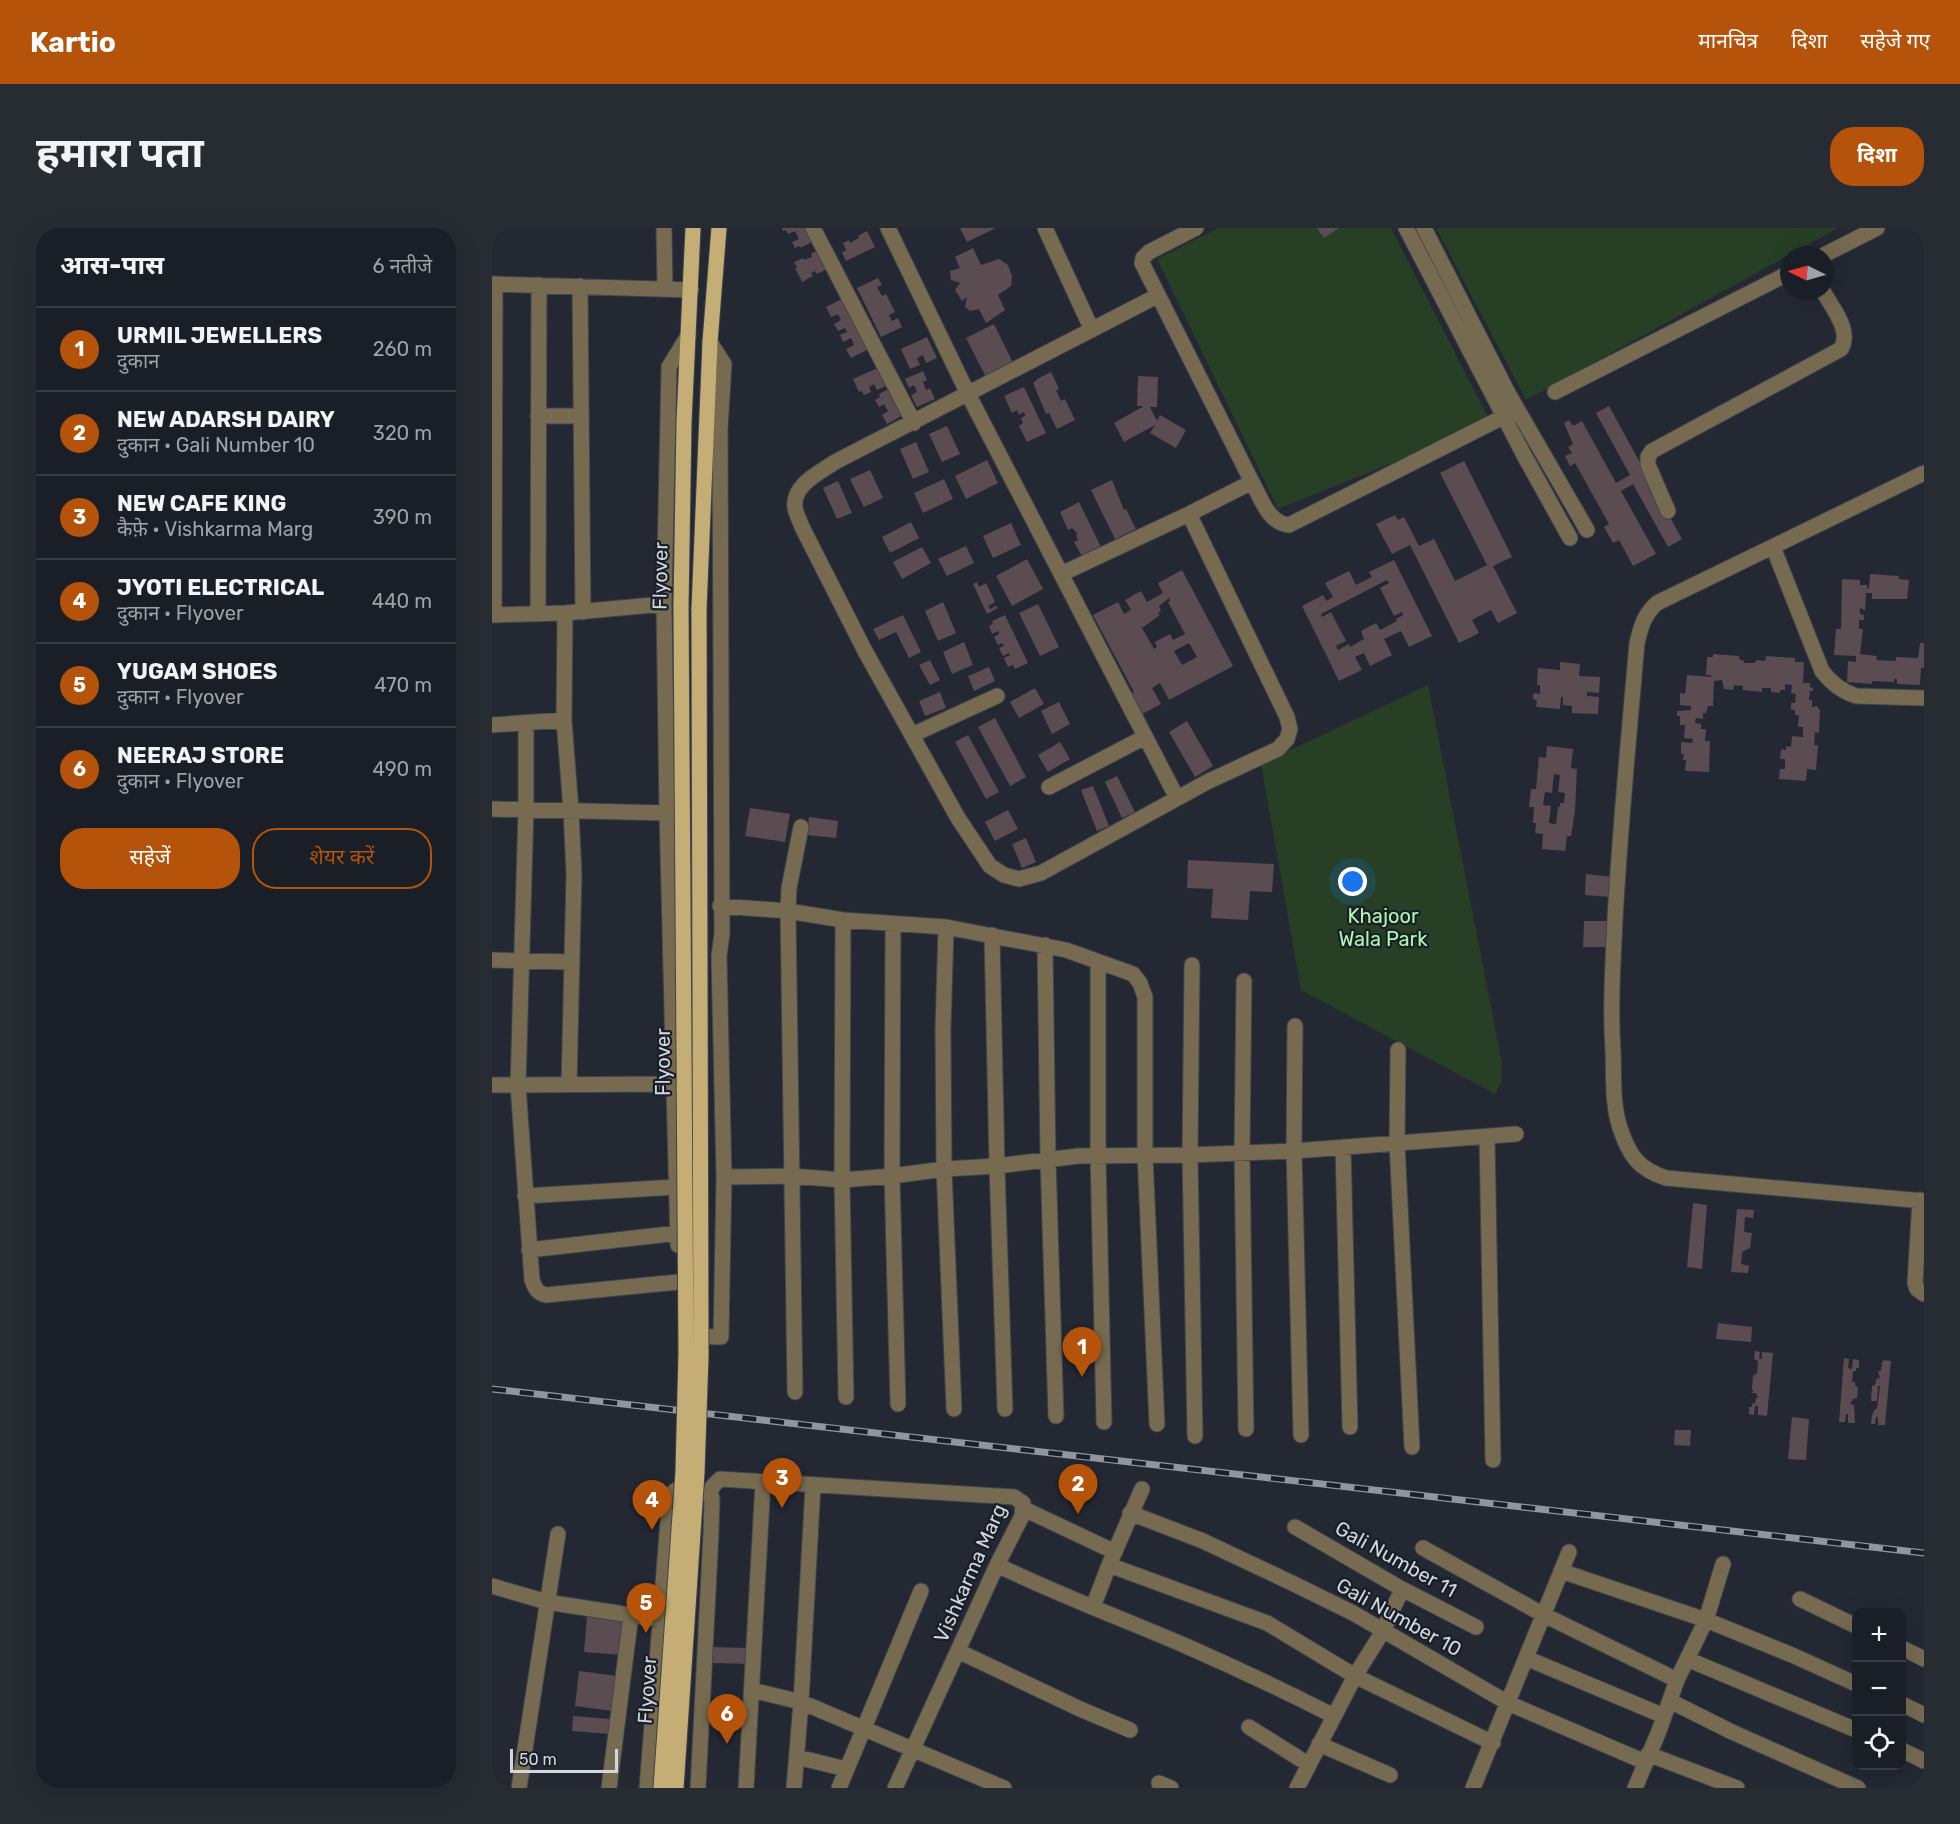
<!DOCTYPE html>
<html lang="hi">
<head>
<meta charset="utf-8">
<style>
	:root { --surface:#1a1e26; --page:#272b32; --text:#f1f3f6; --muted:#9fa2a7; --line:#383c43; --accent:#b45309 }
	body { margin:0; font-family:Rubik,"Noto Sans Devanagari",sans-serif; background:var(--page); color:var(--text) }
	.controls { position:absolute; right:18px; bottom:18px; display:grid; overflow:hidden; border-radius:12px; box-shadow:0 6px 24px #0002 }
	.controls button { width:54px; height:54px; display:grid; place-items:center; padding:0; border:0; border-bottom:2px solid var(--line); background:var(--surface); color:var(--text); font:30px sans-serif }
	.compass { position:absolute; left:1288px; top:18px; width:54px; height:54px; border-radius:50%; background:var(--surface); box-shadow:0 6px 24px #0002; rotate:275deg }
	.scale { position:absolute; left:18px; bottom:15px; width:108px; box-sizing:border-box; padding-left:6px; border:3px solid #d2d6dd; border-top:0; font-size:16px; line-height:21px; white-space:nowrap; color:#d2d6dd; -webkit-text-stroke:4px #191f29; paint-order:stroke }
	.you { position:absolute; left:861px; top:654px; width:21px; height:21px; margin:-15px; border:4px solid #fff; border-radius:50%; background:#1a73e8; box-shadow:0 0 0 9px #1a73e833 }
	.badge { display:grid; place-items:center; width:39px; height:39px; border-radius:50%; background:var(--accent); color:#fff; font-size:20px; font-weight:700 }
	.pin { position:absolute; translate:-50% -50px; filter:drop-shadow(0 2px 3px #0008) }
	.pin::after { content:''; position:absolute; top:32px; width:21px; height:18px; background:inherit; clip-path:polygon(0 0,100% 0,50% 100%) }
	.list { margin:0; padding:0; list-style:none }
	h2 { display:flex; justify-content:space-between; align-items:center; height:78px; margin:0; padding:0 24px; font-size:26px }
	h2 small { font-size:20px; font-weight:400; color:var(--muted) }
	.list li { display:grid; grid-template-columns:39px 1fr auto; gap:18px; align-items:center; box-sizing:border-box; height:84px; padding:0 24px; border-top:2px solid var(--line) }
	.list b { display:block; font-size:22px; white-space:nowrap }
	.list p { margin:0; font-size:20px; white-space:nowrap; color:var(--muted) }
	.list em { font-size:20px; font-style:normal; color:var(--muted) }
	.actions { display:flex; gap:12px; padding:18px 24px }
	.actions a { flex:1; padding:14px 0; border:2px solid var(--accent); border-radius:24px; text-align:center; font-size:21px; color:var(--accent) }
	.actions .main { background:var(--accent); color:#fff }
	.icon { flex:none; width:33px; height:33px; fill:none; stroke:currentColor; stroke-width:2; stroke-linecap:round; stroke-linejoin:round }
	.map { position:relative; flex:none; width:1432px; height:1560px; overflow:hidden; border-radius:24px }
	header { display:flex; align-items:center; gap:36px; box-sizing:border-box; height:84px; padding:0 30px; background:var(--accent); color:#fff }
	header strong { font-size:28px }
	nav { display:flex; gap:33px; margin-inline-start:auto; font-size:21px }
	.intro { display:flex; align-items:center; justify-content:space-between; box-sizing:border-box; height:144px; padding:0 36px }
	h1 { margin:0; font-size:42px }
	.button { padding:15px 27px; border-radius:24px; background:var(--accent); color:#fff; font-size:21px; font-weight:700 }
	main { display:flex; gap:36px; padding:0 36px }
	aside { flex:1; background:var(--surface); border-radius:24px; box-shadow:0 6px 24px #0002 }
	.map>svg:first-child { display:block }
	.green { fill:#263f25 }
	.building { fill:#5b4c51; fill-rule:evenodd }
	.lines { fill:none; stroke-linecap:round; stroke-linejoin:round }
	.minor-casing { stroke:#3f444e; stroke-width:17 }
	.major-casing { stroke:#3f444e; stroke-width:17 }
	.minor { stroke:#766b51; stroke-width:15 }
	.major { stroke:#c5ae76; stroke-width:15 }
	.rail-casing { stroke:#91959e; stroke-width:7 }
	.rail { stroke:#191f29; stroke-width:4.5; stroke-dasharray:14; stroke-linecap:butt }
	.major-bridge-casing { stroke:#3f444e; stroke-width:17; stroke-linecap:butt }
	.major-bridge { stroke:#c5ae76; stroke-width:15 }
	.labels { text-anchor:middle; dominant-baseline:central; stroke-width:4.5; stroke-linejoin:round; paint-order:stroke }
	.street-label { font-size:20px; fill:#d2d6dd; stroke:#191f29 }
	.park-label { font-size:20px; fill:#b0f7ad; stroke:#191f29 }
</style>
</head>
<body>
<header>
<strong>Kartio</strong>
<nav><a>मानचित्र</a><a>दिशा</a><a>सहेजे गए</a></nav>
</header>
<div class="intro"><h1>हमारा पता</h1><a class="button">दिशा</a></div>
<main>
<aside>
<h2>आस-पास<small>6 नतीजे</small></h2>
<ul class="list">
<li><span class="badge">1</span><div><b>URMIL JEWELLERS</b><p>दुकान</p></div><em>260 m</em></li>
<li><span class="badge">2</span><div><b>NEW ADARSH DAIRY</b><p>दुकान · Gali Number 10</p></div><em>320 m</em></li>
<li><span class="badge">3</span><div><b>NEW CAFE KING</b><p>कैफ़े · Vishkarma Marg</p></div><em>390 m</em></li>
<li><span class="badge">4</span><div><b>JYOTI ELECTRICAL</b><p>दुकान · Flyover</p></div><em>440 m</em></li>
<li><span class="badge">5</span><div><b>YUGAM SHOES</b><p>दुकान · Flyover</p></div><em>470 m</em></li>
<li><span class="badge">6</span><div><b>NEERAJ STORE</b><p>दुकान · Flyover</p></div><em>490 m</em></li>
</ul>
<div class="actions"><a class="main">सहेजें</a><a>शेयर करें</a></div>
</aside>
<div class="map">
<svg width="1432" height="1560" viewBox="0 0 1432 1560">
	<rect width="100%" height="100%" fill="#232833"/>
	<path class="green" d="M726 0H899L999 195 786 281 665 31Z
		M944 0H1346L1034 172Z
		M936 457 1010 835 1009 854 1003 866 809 762 769 536Z"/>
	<path class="building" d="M290 0H316L322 13 308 20 307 18 303 20 300 14 307 11 303 3 296 6 294 2 291 3Z
		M468 0H504L475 14Z
		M825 0H847L832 10Z
		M375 3 383 19 354 33 350 25 354 22 351 15 357 12 358 15 367 10 366 8Z
		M481 20 489 37 507 31 516 37 520 48 519 58 506 67 513 82 494 95 487 81 478 83 473 79 475 69 470 73 463 62 468 55 459 52 458 43 468 40 463 29Z
		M328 21 337 40 325 46 323 43 319 45 321 48 310 54 303 40 305 39 302 34 311 30 312 32 320 29 319 26Z
		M386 50 390 57 385 59 390 68 394 66 403 84 397 87 400 93 406 90 410 99 389 109 365 60Z
		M352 70 377 121 359 130 354 121 362 117 359 110 351 114 348 107 355 104 353 100 346 103 342 96 349 92 346 86 339 89 334 79Z
		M502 96 522 137 495 151 474 110Z
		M435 109 445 130 434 135 431 127 425 130 428 137 418 141 409 121Z
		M390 138 394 158 385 162 382 156 377 159 379 164 372 167 370 163 367 164 361 151Z
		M431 143 435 152 431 154 434 162 438 160 443 171 425 179 419 167 425 164 422 157 417 160 413 151Z
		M559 144 567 161 564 162 569 173 573 171 583 192 565 201 557 185 554 186 541 155 545 152V151Z
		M646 148 666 149 665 179H658L665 193 668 187 694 202 684 220 658 205 663 197 632 214 622 195 652 178H645Z
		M532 159 554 205 535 214 527 198 531 195 529 190 533 188 532 184 527 187 525 182 520 185 512 168Z
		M399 160 413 186 395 196 390 187 396 183 392 176 387 179 383 172 388 169 387 166Z
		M1117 178 1190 311 1176 319 1141 256 1129 263 1164 326 1141 338 1127 312 1121 315 1112 299 1117 296 1083 235 1078 238 1073 228 1080 225 1076 219 1081 216 1072 195 1077 192 1080 197H1083L1090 193 1124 255 1138 247 1104 185Z
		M455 198 468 226 450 234 437 206Z
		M424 214 437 244 421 251 408 221Z
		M495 232 506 255 474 271 463 248Z
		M972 233 1020 329 1001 338 1025 385 1006 395 999 382 980 392 987 405 967 415 918 317 900 326 884 296 903 287 906 292 912 289 927 318 942 311 963 353 995 337 948 245Z
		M378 242 391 270 372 279 358 251Z
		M452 251 461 271 431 285 422 265Z
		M620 252 632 282 634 281 644 301 623 311 599 262Z
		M346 253 360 285 345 291 331 260Z
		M587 274 610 321 591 330 582 314 586 312 584 307 586 306 580 300 576 302 568 284Z
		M419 294 427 310 398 325 390 309Z
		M519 295 529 317 501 330 491 308Z
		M474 318 482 335 455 348 446 331Z
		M430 319 439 335 410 351 401 334Z
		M535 331 551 361 520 378 504 348Z
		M902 332 940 408 917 419 909 403 892 411 900 427 878 438 872 425 863 429 870 442 847 453 810 378 831 367 834 373 841 369 833 355 857 343 864 357 880 349 877 344ZM895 352 897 355 888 360 902 388 910 384 911 387 904 391 905 393 888 402 884 395 869 403 872 411 858 419 857 416 846 422 844 418 854 413 839 384 830 389 829 386Z
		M690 342 741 438 677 472 668 455 660 460 669 476 648 487 637 466 642 464 601 387 626 374 632 386 639 382 633 372 649 363 655 374 671 365 666 355ZM677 370 678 373 676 374 693 406 681 412 678 406 663 414 665 419 662 421 650 400 668 387 666 385 669 383 667 378ZM697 415 705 429 690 437 682 423Z
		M1378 346 1407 348V351L1417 352 1415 371H1380V365H1374L1373 382 1368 380V386L1372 387V392H1367V401H1371L1368 426 1385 428 1384 432 1404 433V429L1426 430 1428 415H1432V440H1429L1428 457 1405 456V451H1402V454L1380 453V456L1355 454 1356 433 1364 434V428L1342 427 1344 401H1349L1350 351 1368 352V357H1375V360L1377 361Z
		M485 354 487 359 494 355 503 374 496 378 498 381 504 378 506 380 495 386 481 356Z
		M451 374 464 405 446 413 433 383Z
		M546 376 567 419 548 428 527 385Z
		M411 387 429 424 417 430 404 404 387 412 381 401Z
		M513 387 536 435 523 441 521 437 516 439 512 430 518 427 517 425 511 428 507 420 512 418 510 415 506 417 502 409 507 406 506 403 500 406 497 398 501 396 500 393Z
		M472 414 481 437 460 446 451 424Z
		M1221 426 1247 428 1248 432 1252 433V435H1263L1264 432 1273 433 1274 428 1303 430V434H1312L1311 455H1318V459L1321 460V463H1318L1317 472H1320V479L1326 478V481H1328L1327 505 1323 504 1322 517H1326L1324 542 1315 541 1314 553 1287 551 1288 541H1293V531H1288L1289 521 1294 522V518L1299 519 1300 508 1311 509V499H1306L1307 487H1303V482H1299V475H1303L1304 466 1299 465 1300 457 1293 456V462H1288V465L1279 464V460H1270V464L1251 462V458L1242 457 1241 462 1232 461 1230 452 1222 453 1221 478H1216L1214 485H1211V491L1204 490 1203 495 1209 496V501H1214L1213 513H1218L1217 544 1193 543 1194 532H1191L1192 526H1189V514L1200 515 1201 511 1192 510 1193 497H1188V488H1185V483L1199 482V478L1188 477V465L1193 466 1195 447 1219 449V447H1214L1215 429H1221Z
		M438 432 448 452 438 457 427 437Z
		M1068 434 1088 436 1087 448 1108 449 1107 465 1095 464V468L1107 469 1106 486 1080 485V478L1071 477V469H1069L1068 481 1044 479 1045 472 1041 471V465L1048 466V457H1045L1046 440 1068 442Z
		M497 439 503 453 482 463 476 448Z
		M543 460 552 476 527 490 518 474Z
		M448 464 454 480 433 488 427 473Z
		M567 474 578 496 560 506 549 483Z
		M503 490 534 549 518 558 486 499Z
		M695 493 721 538 703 549 677 504Z
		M476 507 507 564 494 571 463 514Z
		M568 514 578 531 556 544 546 527Z
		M1055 518 1081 521 1079 540 1085 541 1083 583 1079 608H1075L1073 623 1050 621 1051 606 1043 605 1044 595H1041L1042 579H1037L1039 561H1044L1047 529 1054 530ZM1062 546 1068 547 1066 564 1073 565 1072 575H1068V579H1066L1064 596 1057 595 1059 578 1051 577 1053 564 1060 565Z
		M625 548 643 584 630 590 613 554Z
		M601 558 617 598 605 603 589 562Z
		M258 580 298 586 293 614 253 608Z
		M516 582 526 601 503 613 493 594Z
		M317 589 346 593 344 610 315 607Z
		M534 610 544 634 530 640 520 616Z
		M696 632 782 636 780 664 758 663 756 692 719 690 721 661 695 660Z
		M1094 646 1120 649 1119 669 1093 667Z
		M1092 693H1119V719H1091Z
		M1201 975 1215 977 1210 1041 1195 1039Z
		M1245 981 1262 982 1261 990 1253 989 1252 1004 1260 1005 1258 1020 1250 1024 1249 1036 1257 1038 1256 1045 1239 1044Z
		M1226 1095 1260 1099 1259 1114 1224 1111Z
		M1263 1123 1268 1124 1267 1131H1270V1124L1281 1125 1275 1188 1266 1187V1178H1263L1262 1187 1257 1186V1179H1260V1175L1263 1176 1264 1170H1266L1264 1165H1259L1262 1163 1260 1162 1261 1148 1265 1145 1266 1133 1262 1131Z
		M1352 1130 1357 1131 1356 1140 1360 1141 1361 1131 1367 1132V1140H1364V1143H1361L1360 1154H1363V1157L1366 1160 1365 1170 1361 1171 1358 1176 1362 1177 1363 1195H1356V1186H1354L1353 1194H1347Z
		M1392 1132 1399 1133 1393 1197H1386V1189H1384L1383 1196H1379L1380 1187 1383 1181H1385L1388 1158H1386L1385 1173H1379L1380 1158 1383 1157 1385 1150 1388 1151 1386 1143H1389L1390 1134Z
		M1300 1189 1317 1191 1314 1232 1296 1231Z
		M1183 1202H1199L1198 1218 1182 1217Z
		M95 1388 133 1391 130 1427 92 1424Z
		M219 1419 258 1420V1436L219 1435Z
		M87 1443 125 1448 120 1483 83 1478Z
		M81 1488 118 1491 117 1506 80 1503Z"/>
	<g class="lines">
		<g class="minor-casing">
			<path id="minor" d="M172 0 173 61
				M321 0 422 195
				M396 0 476 166 685 570
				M553 0 600 102
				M914 0 1033 229 1078 310
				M932 0 1016 165 1095 302
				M1332 27 1385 0
				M0 56 199 62
				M88 58 91 384
				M665 68 343 234C327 245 300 257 303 280 304 286 308 293 310 299L373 423 466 590 498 638 512 647 527 651 549 645 715 554 786 521 795 511 798 501 795 489 697 286
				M1063 164 1297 45
				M46 188H89
				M1432 245 1165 375C1152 387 1149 398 1145 415 1137 507 1128 599 1123 691 1121 735 1118 779 1121 823 1122 848 1120 876 1128 900 1137 927 1146 941 1174 950L1432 973
				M760 254C769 270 776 295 797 297L1011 189 1013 190 1021 186
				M1176 283 1156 237V229L1160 223 1349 121C1360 102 1340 80 1331 63
				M1281 319 1330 443C1339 455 1349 463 1364 468L1432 470
				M569 346 697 286 760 254 650 35 651 30 657 24 704 0
				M73 385 72 492 79 582 82 646 77 857
				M46 386 47 57
				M0 387 73 385 172 376
				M2 387 3 56
				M34 495V581L26 857 40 1052C43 1060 45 1065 54 1067L186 1054
				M0 497 72 492
				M420 507 505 468
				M557 559 653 509
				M0 581 175 585
				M228 678 296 683 351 692 454 699 574 722 641 746 648 755 653 769V927L665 1196
				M351 692 350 952 354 1169
				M401 696 400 948 406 1176
				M454 699 451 801 452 941 462 1181
				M500 707 505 938 513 1181
				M553 717 556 931 564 1188
				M0 732 78 734
				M606 734V927L612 1194
				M700 737 698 927 703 1208
				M752 753 750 925 754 1201
				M803 798 802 923 809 1207
				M906 822 905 915 920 1219
				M0 857 181 856
				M995 910 1001 1232
				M851 919 858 1199
				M232 949 300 948 350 952 400 948 452 941 505 938 586 928 698 927 802 923 1024 906
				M33 968 184 959
				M1428 972 1423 1055 1425 1061 1432 1066
				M186 1017 175 585 172 376 177 139 196 108
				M37 1022 186 1005
				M196 1108 229 1109 232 949 227 728 230 706 228 201 232 136 218 114
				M303 1164 296 683 297 660 309 599
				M532 1281 623 1324
				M638 1285 711 1313 800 1355 861 1385 1016 1475 1153 1534
				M803 1299 910 1361 984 1399
				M931 1320 1052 1387 1185 1452
				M505 1337C567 1367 631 1391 694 1418 744 1440 793 1463 842 1488
				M617 1337 775 1395 863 1448 1001 1515
				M1069 1343 1214 1392 1300 1427 1364 1456
				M0 1358 55 1374 170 1392
				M1308 1371 1364 1398
				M601 1379 617 1337 650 1261
				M1410 1420 1432 1431
				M466 1423 588 1481 638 1502
				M1034 1430 1172 1488
				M1195 1431 1364 1502
				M260 1462 309 1474 512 1560
				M1178 1473 1240 1504 1366 1560
				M1410 1476 1432 1487
				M757 1499 816 1536
				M827 1516 898 1547
				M1410 1522 1432 1533
				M1156 1526 1245 1560
				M305 1529 354 1541
				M667 1555 679 1560
				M27 1560 66 1306
				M117 1560 139 1387
				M155 1560 178 1267 184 1262 202 1265
				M206 1560 219 1306 220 1270 217 1267 221 1258 228 1251 522 1269 531 1275 530 1288 505 1337 403 1560
				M254 1560 271 1254
				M302 1560 309 1474 321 1258
				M347 1560 429 1363
				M805 1560 863 1448 891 1403 910 1361
				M981 1560 1077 1324
				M1143 1560 1167 1503 1185 1452 1214 1392 1231 1336"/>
		</g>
		<g class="major-casing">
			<path id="major" d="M189 379 192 194 201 0
				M207 381 218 114 227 0"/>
		</g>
		<use href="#minor" class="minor"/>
		<use href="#major" class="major"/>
		<g class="rail-casing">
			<path id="rail" d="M0 1161 1432 1325"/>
		</g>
		<use href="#rail" class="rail"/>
		<g class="major-bridge-casing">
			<path id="major-bridge" d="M169 1560 191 1244 194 1126 189 379
				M184 1560 205 1244 209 1128 207 381"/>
		</g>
		<use href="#major-bridge" class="major-bridge"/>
	</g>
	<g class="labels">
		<g class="street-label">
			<text transform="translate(168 348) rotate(-89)">Flyover</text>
			<text transform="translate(171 834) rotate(-90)">Flyover</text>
			<text transform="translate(904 1331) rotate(29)">Gali Number 11</text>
			<text transform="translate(478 1345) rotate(-66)">Vishkarma Marg</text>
			<text transform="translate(907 1389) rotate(29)">Gali Number 10</text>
			<text transform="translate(155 1462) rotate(-86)">Flyover</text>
		</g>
		<g class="park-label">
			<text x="891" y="688">Khajoor<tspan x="891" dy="23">Wala Park</tspan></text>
		</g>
	</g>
</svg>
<div class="controls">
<button>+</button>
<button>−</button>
<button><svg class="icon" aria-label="locate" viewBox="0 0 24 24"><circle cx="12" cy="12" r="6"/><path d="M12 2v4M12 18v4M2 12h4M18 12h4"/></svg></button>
</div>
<svg class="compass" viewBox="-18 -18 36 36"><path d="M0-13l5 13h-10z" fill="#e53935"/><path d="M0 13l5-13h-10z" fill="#9fa2a7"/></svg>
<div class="scale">50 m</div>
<div class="you"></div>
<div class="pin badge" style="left:590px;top:1149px">1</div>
<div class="pin badge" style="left:586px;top:1286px">2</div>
<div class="pin badge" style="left:290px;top:1280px">3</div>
<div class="pin badge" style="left:160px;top:1302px">4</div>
<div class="pin badge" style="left:154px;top:1405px">5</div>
<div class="pin badge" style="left:235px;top:1516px">6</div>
</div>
</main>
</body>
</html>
